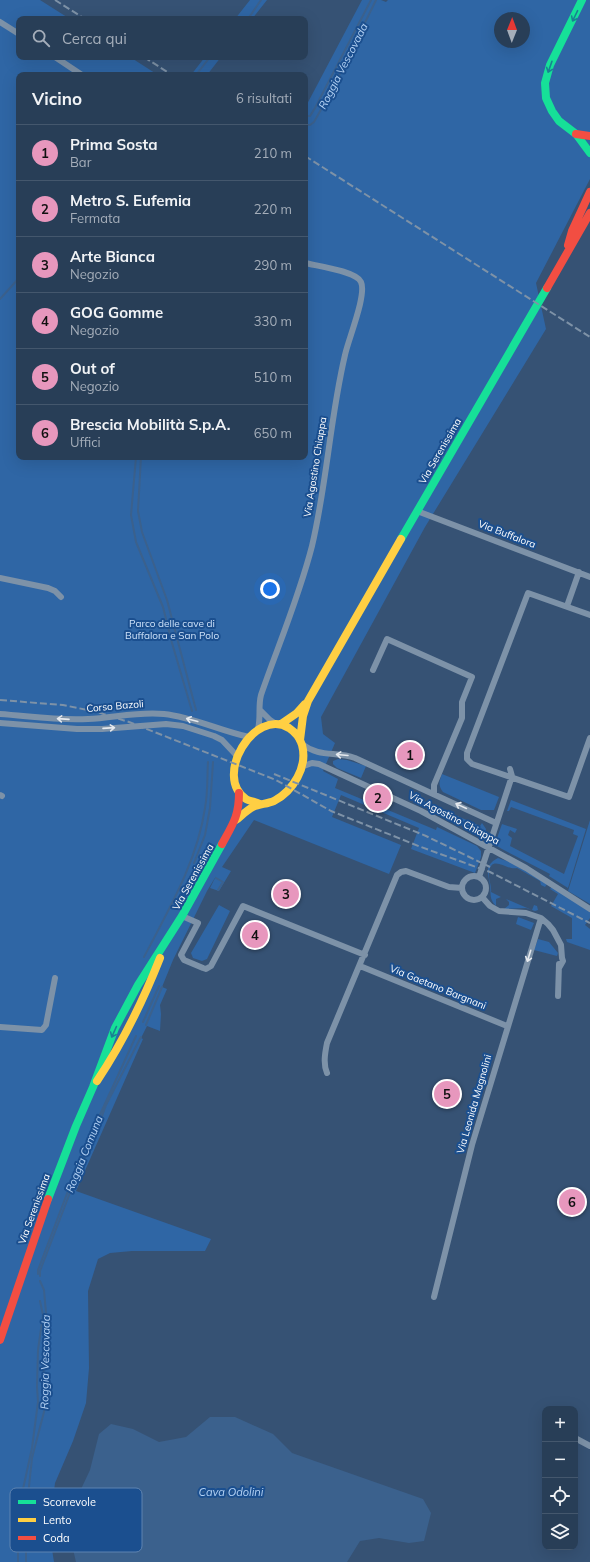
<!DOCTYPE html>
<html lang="it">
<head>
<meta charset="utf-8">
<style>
	:root { --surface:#283e57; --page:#344961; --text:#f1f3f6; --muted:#a5aeba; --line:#44576d; --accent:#e797bd }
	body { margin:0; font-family:Mulish,sans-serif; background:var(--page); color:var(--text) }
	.controls { position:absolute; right:12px; bottom:12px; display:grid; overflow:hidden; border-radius:8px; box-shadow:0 4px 16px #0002 }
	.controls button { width:36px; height:36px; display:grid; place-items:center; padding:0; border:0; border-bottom:1px solid var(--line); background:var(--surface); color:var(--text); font:20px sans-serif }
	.compass { position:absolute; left:494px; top:12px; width:36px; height:36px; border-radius:50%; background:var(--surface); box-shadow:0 4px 16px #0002; rotate:1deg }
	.you { position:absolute; left:270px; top:589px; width:14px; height:14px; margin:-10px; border:3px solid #fff; border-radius:50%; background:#1a73e8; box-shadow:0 0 0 6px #1a73e833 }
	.badge { display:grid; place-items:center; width:26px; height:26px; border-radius:50%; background:var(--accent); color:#111; font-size:13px; font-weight:700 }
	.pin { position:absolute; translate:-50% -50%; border:2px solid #fff; box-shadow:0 1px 4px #0006 }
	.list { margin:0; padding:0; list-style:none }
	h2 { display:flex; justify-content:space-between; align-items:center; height:52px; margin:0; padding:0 16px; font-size:17px }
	h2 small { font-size:13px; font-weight:400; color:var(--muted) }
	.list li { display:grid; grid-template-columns:26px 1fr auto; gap:12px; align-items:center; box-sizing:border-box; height:56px; padding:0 16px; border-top:1px solid var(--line) }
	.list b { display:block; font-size:15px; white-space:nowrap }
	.list p { margin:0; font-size:13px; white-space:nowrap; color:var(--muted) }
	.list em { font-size:13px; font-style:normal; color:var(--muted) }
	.icon { flex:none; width:22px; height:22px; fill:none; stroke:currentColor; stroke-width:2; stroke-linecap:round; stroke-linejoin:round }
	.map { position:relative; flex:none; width:590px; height:1562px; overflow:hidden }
	.search { position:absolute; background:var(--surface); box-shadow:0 4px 16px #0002; left:16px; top:16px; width:292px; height:44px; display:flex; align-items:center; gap:10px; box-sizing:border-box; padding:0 14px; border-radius:8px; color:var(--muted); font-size:15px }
	.panel { position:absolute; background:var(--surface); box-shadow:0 4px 16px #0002; left:16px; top:72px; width:292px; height:388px; border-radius:8px }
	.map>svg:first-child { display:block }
	.green { fill:#2f66a5; fill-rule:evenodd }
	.water { fill:#3b618d }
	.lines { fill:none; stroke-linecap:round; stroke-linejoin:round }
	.stream { stroke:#3b618d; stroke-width:2 }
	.street { stroke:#7d92a8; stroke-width:6 }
	.fast { stroke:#16e098; stroke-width:8 }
	.slow { stroke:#ffcf43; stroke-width:8 }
	.jam { stroke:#f24e42; stroke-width:8 }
	.rail { stroke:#7e92a7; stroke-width:2; stroke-dasharray:7 3; stroke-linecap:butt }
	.oneway { stroke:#198292 }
	.oneway2 { stroke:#e5e9ee }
	.labels { text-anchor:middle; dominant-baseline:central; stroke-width:4; stroke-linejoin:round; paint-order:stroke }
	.street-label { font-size:10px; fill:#fff; stroke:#1b4f8f }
	.park-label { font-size:10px; fill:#cfe3fa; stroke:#1b4f8f }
	.water-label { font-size:11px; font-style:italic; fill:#b5d3f5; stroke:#1b4f8f }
	.key { fill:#1b4f8f; stroke:#5f84b1; stroke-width:1 }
	.key-label { font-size:11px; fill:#fff }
</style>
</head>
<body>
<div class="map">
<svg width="590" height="1562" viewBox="0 0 590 1562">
	<rect width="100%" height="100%" fill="#365274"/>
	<path class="green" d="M0 0H40L70 19H19V57H130L158 75H19V457H305V108L362 0H381L386 2 388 0H590V179L536 283 546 329 425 527 321 717 323 734 335 743 323 771 338 779 335 788 436 830 437 827 477 846 481 851V857L475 873 411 849 419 828 341 795 332 817 401 845 389 874 254 820 222 867 231 871 219 891 210 888 216 876 207 891 173 960 162 987 167 989 160 1005 161 1014 160 1031 147 1026 141 1038 143 1039 76 1191 211 1239 205 1251H132L110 1253 98 1259 88 1291 89 1368 86 1403 73 1441 55 1483 49 1530 54 1562H0ZM500 18H524V42H500Z
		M250 0H267L252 19H235Z
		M205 57H221L207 75H191Z
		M338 759 347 760 366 766 361 778 337 768 333 764V761Z
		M442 774 499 797 494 810H481L443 792C438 785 439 782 442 774Z
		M412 796 480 826 482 823 486 829 484 837 410 799Z
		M511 800 586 829 568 888 549 876 550 874 502 849 497 846 496 841 502 824 517 829 515 833 510 830 508 835 512 838 510 846 564 874 578 836 573 834 574 830 511 807 509 811H507Z
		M590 820V904L568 891Z
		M498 858 510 862 547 884 545 887 541 885 540 881 517 868C507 871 491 853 489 873 488 879 492 886 491 892L501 897 496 899V906C489 899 491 894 490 885 488 873 484 865 498 858Z
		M552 886 590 912V918L585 925 590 929V950L567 942 566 939H572V918L551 906 558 894 550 889Z
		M506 899 532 910 534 905 537 906 538 910 535 911 526 908 504 909 509 905V902Z
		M219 905 230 911 207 959 202 961 193 958 191 953Z
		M518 917 534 923 531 930 516 924Z
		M538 939 549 942 558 953 557 956 534 950Z"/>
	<path class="water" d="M210 1417H235L273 1434 292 1453 423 1499 431 1513 424 1541 409 1543 379 1538 360 1541 347 1562H76L72 1545 75 1502 90 1470 99 1434 111 1424 133 1429 159 1442 186 1437Z"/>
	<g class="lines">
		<path class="stream" d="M248 19 261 0
			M196 75 210 57
			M305 116H310L315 108 371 0
			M305 125H310L314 122 332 90 376 0
			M0 299 19 278
			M136 457 131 515 136 542 163 607 172 643 192 711
			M141 457 138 511 142 532 167 600 196 710
			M194 863 205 835 210 808 213 762
			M216 878 223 882 218 890
			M144 957C169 909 197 862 205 808 208 793 207 777 208 762
			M143 1022 159 986
			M146 1025 162 987
			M38 1274V1270L82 1154 136 1036
			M40 1276V1271L81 1164 92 1144 106 1105 141 1037
			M18 1562V1535L23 1489 32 1448 38 1402 37 1387 38 1350 43 1315 40 1301
			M26 1562V1515L32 1458 45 1408 43 1385 46 1313 44 1290 40 1281"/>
		<path class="street" d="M0 22 19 34
			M55 57 82 75
			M417 511 590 577
			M0 578 48 588 55 591 61 597
			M567 606 579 572
			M590 615 528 593 467 753V759L472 764 569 797 590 738
			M373 670 387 639 472 677 462 702V718L434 785V794
			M260 710 270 720 276 724
			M0 714C29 716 59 721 88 719 113 718 139 711 164 714 193 717 220 731 249 737
			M0 723 77 729H102L166 724 183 726 214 736 222 740 237 756
			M258 729C261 717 258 706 261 695 278 646 299 597 312 546 327 483 330 418 345 355 348 340 367 295 361 282 356 271 317 266 305 263
			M302 744C320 758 335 751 355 758L496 823
			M301 767 312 763 319 764 421 811 526 868 590 909
			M0 795 2 796
			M462 888a12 12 0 1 1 24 0a12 12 0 1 1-24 0Z
			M479 877 512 776 510 769
			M482 897 490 906 499 911 526 913 541 918 548 924 553 930 561 945 562 958 563 961 559 968
			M182 916 198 923 181 955 184 960 203 968 206 969 211 966 243 906 365 955
			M360 966 507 1026
			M558 996 559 964
			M0 1027 42 1030 46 1025 55 978
			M327 1073C323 1064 325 1053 327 1043L397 875 401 872 406 871 449 887 462 888
			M434 1297 472 1145 541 918
			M575 1438 590 1446"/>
		<path class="fast" d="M582 0 550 65 545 83 546 98 552 111 559 121 576 134 590 153
			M401 539 547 288
			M48 1199 76 1126 93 1087 115 1028 138 985 182 916 222 844"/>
		<path class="slow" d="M281 724 297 713 305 704
			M300 740 303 716 308 701 401 539
			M236 820C241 816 247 810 253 807 259 804 267 804 274 801 293 791 308 767 302 745 300 738 295 732 289 728 254 707 213 777 246 799 249 801 256 802 260 804
			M97 1081C123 1042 143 1001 160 958"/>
		<path class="jam" d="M576 134 590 136
			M568 245 572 231 590 192
			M547 288 590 213
			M222 844C233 824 239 816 239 793
			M0 1340 48 1199"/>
		<path class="rail" d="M55 0 85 19
			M144 57 172 75
			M305 156 590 337
			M0 700 63 705 97 712 129 722 276 780 331 811 421 847 490 872 590 923
			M274 774 426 836 490 867"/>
	</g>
	<defs><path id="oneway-shaft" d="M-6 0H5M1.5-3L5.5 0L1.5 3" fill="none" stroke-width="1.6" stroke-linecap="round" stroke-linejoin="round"/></defs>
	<g class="oneway">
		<use href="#oneway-shaft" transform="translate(575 16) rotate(116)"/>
		<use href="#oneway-shaft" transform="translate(550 67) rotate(109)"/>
		<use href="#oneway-shaft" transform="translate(114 1032) rotate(114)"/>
	</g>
	<g class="oneway2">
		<use href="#oneway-shaft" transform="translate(63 719) rotate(-176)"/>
		<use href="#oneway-shaft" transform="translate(192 720) rotate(-165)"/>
		<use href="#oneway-shaft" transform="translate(109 728) rotate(-4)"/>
		<use href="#oneway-shaft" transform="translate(342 755) rotate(-175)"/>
		<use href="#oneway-shaft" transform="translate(461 806) rotate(-155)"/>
		<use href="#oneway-shaft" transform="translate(529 956) rotate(107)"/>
	</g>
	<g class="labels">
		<g class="street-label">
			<text transform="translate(440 451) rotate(-60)">Via Serenissima</text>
			<text transform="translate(315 467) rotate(-81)">Via Agostino Chiappa</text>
			<text transform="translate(507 534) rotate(21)">Via Buffalora</text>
			<text transform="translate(115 706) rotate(-5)">Corso Bazoli</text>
			<text transform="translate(454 818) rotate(28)">Via Agostino Chiappa</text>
			<text transform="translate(193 877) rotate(-61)">Via Serenissima</text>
			<text transform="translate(438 987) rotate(22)">Via Gaetano Bargnani</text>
			<text transform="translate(474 1104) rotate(-74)">Via Leonida Magnolini</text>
			<text transform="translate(34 1209) rotate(-70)">Via Serenissima</text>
		</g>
		<g class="park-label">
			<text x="172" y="623">Parco delle cave di<tspan x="172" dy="12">Buffalora e San Polo</tspan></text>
		</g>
		<g class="water-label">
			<text transform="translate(343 66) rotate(-63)">Roggia Vescovada</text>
			<text transform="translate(84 1154) rotate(-68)">Roggia Comuna</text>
			<text transform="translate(45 1362) rotate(-89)">Roggia Vescovada</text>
			<text x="231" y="1492">Cava Odolini</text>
		</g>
	</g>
	<rect x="10" y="1488" width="132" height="64" rx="6" class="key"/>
	<rect x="18" y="1500" width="18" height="4" fill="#16e098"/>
	<rect x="18" y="1518" width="18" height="4" fill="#ffcf43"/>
	<rect x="18" y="1536" width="18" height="4" fill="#f24e42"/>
	<g class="key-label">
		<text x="43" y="1506">Scorrevole</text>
		<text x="43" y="1524">Lento</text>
		<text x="43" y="1542">Coda</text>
	</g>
</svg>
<div class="controls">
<button>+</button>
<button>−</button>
<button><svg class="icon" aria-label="locate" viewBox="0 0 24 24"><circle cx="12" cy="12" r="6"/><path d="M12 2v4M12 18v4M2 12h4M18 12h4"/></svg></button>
<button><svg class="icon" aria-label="layers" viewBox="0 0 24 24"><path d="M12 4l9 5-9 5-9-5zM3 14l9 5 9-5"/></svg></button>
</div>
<svg class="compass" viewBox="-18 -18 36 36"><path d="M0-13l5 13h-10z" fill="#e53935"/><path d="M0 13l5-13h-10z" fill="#a5aeba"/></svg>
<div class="you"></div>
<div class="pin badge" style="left:410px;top:755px">1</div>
<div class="pin badge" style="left:378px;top:798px">2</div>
<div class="pin badge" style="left:286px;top:894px">3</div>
<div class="pin badge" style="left:255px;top:935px">4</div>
<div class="pin badge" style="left:447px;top:1094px">5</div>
<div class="pin badge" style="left:572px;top:1202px">6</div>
<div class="search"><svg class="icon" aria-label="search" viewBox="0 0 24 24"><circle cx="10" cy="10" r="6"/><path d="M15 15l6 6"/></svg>Cerca qui</div>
<section class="panel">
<h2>Vicino<small>6 risultati</small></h2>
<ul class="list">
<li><span class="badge">1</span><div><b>Prima Sosta</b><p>Bar</p></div><em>210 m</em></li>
<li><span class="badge">2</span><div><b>Metro S. Eufemia</b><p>Fermata</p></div><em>220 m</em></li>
<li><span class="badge">3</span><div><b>Arte Bianca</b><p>Negozio</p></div><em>290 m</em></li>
<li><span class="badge">4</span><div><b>GOG Gomme</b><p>Negozio</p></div><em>330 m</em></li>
<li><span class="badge">5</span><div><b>Out of</b><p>Negozio</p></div><em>510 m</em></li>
<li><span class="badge">6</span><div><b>Brescia Mobilità S.p.A.</b><p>Uffici</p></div><em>650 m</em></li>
</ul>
</section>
</div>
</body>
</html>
